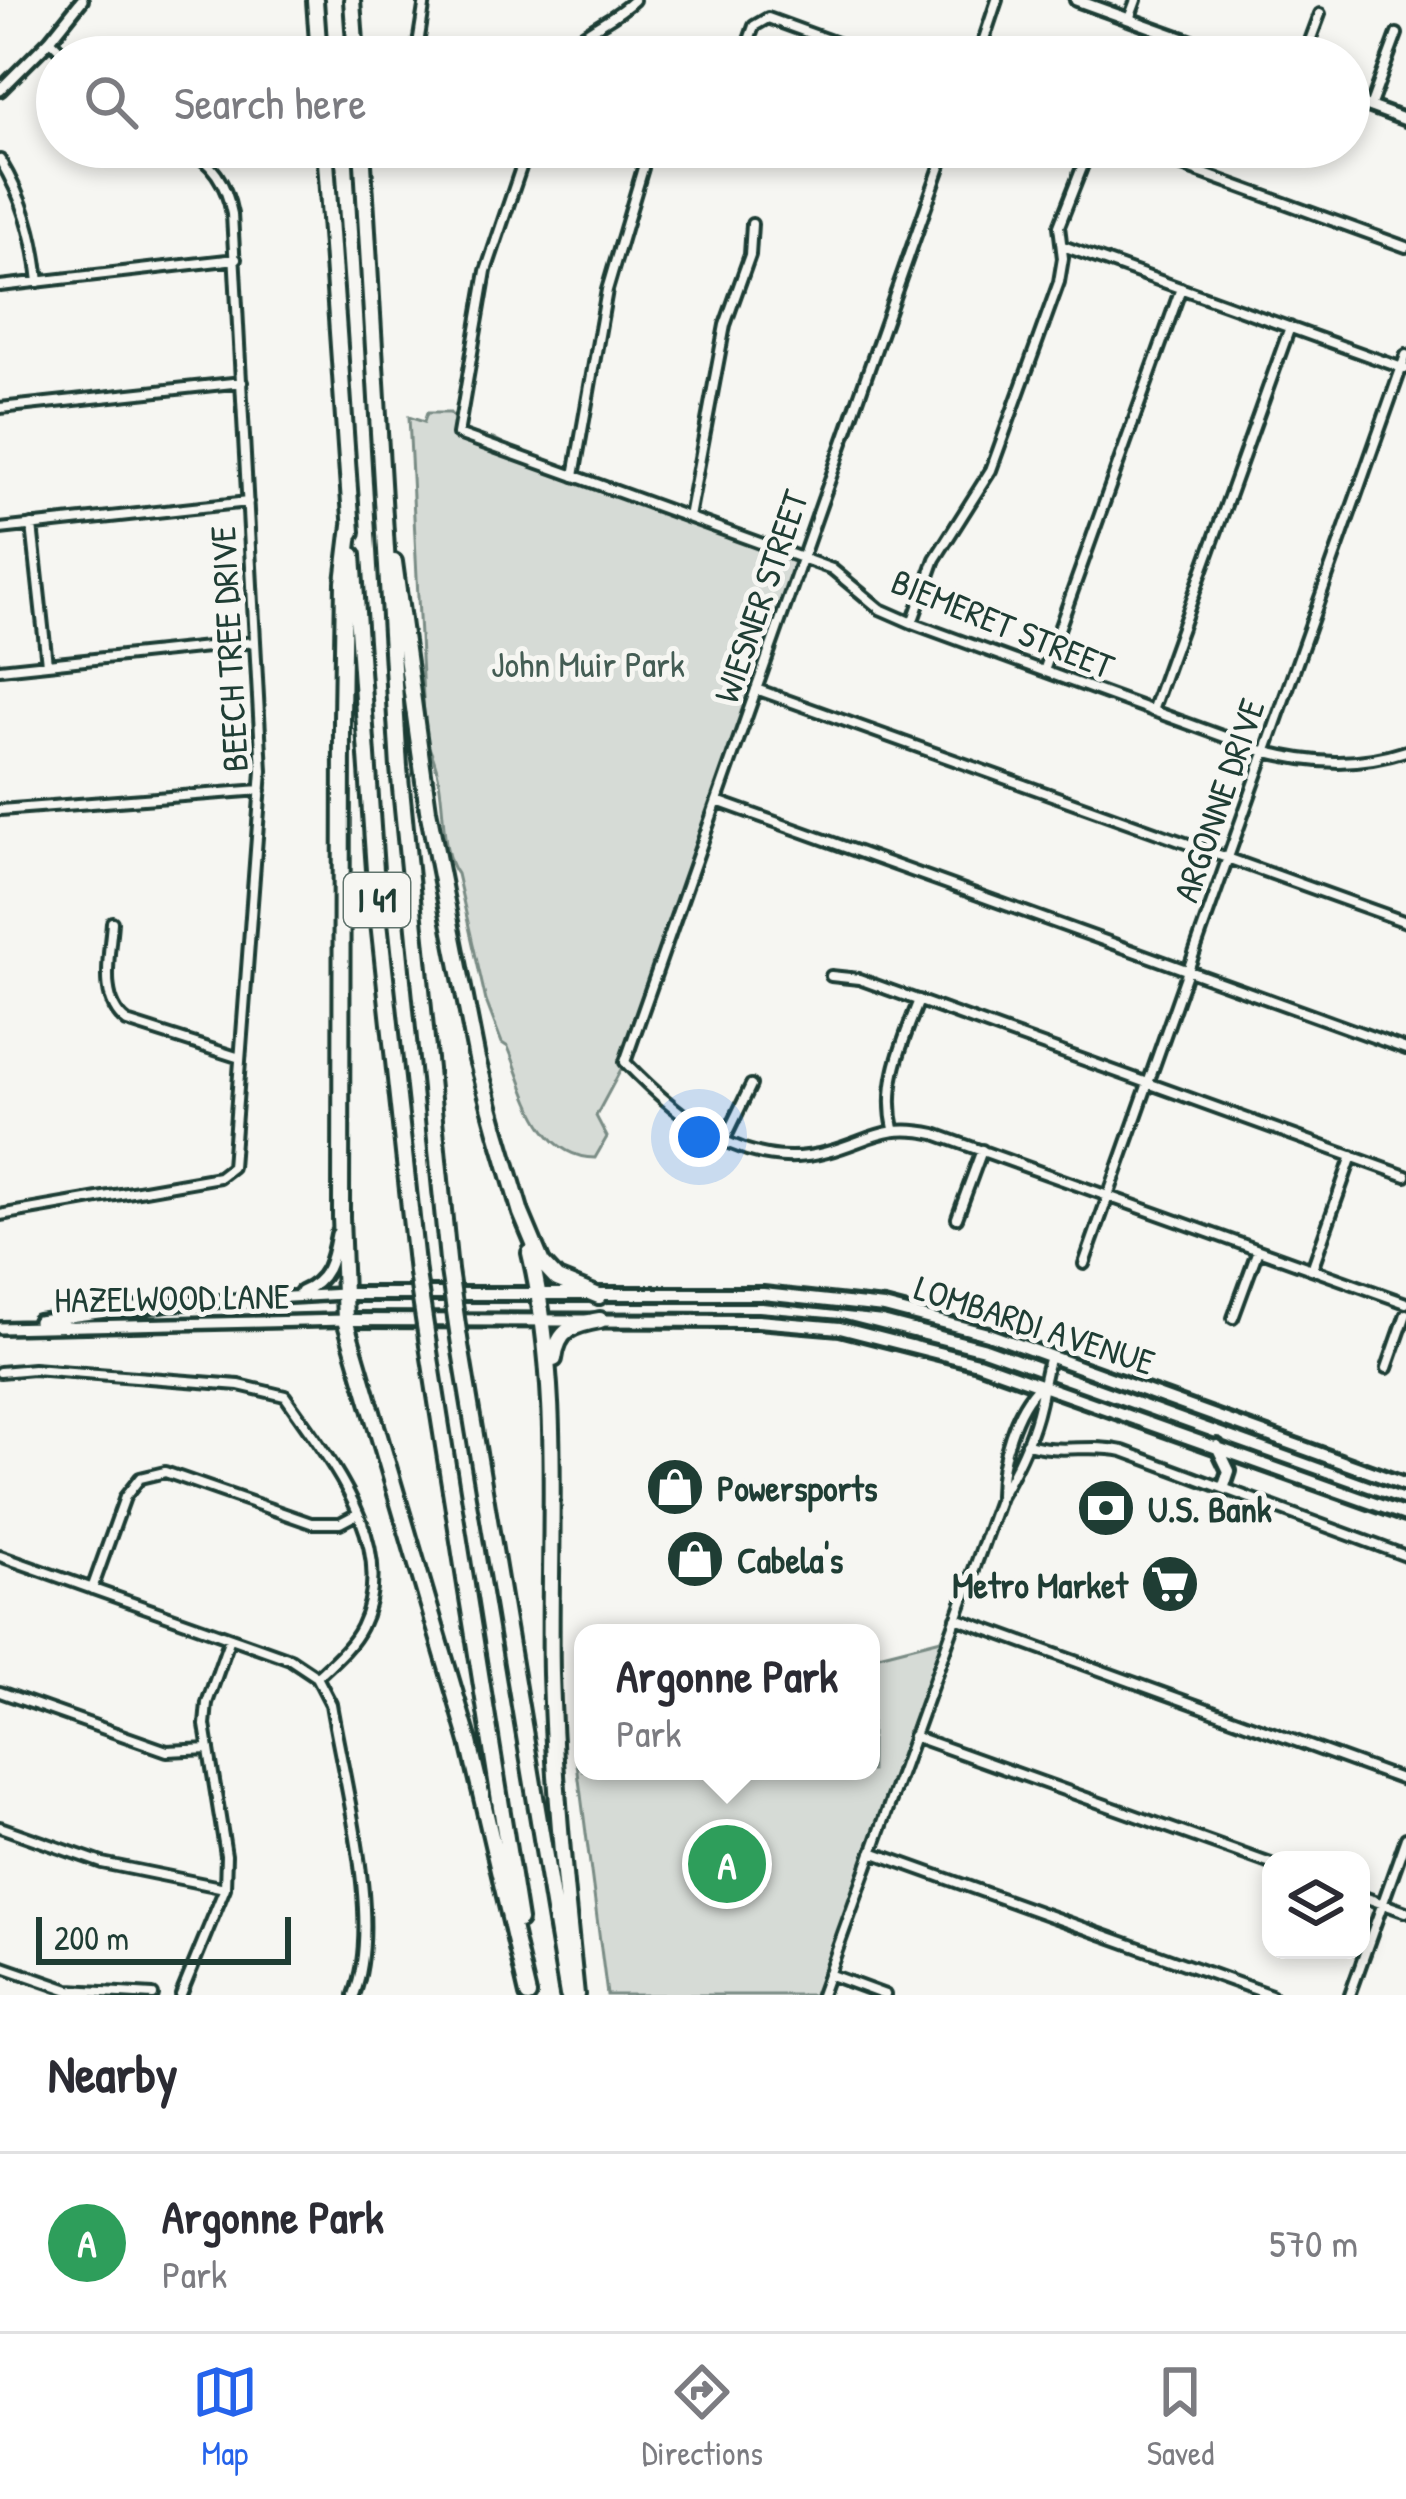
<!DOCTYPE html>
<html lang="en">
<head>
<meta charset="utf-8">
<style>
	:root { --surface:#fff; --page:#f2f2f3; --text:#2b2b33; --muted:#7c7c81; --line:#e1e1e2; --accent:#2563eb }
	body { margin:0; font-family:"Patrick Hand",sans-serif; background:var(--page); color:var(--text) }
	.controls { position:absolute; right:36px; bottom:36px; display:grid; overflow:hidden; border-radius:24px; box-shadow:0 6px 18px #0003 }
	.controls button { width:108px; height:108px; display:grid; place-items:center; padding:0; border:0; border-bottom:3px solid var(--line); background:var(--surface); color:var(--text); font:60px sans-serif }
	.scale { position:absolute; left:36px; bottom:30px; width:255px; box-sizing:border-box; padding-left:12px; border:6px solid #1f3d34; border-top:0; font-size:33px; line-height:42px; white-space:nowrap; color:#1f3d34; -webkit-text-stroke:9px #f6f6f2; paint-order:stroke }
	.you { position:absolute; left:699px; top:1137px; width:42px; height:42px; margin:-30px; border:9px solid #fff; border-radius:50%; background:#1a73e8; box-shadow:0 0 0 18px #1a73e833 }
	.badge { display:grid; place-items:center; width:78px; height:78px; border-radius:50%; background:var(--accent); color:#fff; font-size:39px; font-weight:700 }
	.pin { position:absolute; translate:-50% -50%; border:6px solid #fff; box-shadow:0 3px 12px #0006 }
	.popup { position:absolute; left:574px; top:1624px; width:306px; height:156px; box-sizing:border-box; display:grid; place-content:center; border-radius:24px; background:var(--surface); filter:drop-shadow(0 3px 9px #0005); font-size:39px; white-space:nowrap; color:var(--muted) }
	.popup b { font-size:45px; color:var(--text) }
	.popup::after { content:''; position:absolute; left:50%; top:100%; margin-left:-24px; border:24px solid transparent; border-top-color:var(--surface) }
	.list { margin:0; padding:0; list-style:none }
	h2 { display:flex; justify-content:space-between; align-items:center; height:156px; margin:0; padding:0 48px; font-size:51px }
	h2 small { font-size:39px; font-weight:400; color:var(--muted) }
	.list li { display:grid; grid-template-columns:78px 1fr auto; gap:36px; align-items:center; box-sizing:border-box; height:180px; padding:0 48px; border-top:3px solid var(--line) }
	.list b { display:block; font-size:45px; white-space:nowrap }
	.list p { margin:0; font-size:39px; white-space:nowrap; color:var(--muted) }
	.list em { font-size:39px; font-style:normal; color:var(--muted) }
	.icon { flex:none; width:66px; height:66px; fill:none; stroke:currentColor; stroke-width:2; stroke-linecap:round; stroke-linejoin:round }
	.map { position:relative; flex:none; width:1406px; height:1995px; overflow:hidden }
	.search { position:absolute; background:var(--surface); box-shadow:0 6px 18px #0003; left:36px; right:36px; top:36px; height:132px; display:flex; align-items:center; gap:30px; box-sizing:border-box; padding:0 42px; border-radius:66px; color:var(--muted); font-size:45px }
	.sheet { height:336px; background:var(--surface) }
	nav { display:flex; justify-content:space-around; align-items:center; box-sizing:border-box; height:168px; border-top:3px solid var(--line); background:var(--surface); font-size:33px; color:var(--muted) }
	nav a { display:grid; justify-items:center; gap:6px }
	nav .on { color:var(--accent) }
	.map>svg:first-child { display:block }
	.green { fill:#d6dbd6; stroke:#7a8c85; stroke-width:3 }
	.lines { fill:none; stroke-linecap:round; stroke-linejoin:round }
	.minor-casing { stroke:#1f3d34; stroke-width:16 }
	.tertiary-casing { stroke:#1f3d34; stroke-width:18 }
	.secondary-casing { stroke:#1f3d34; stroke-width:20 }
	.motorway-casing { stroke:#1f3d34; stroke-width:22 }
	.minor { stroke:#f6f6f2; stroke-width:8 }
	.tertiary { stroke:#f6f6f2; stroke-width:9 }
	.secondary { stroke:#f6f6f2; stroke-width:10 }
	.motorway { stroke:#f6f6f2; stroke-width:14 }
	.motorway-bridge-casing { stroke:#1f3d34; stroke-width:22; stroke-linecap:butt }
	.motorway-bridge { stroke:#f6f6f2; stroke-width:14 }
	.labels { text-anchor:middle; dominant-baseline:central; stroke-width:10; stroke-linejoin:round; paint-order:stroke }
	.shield { fill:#f6f6f2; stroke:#60746d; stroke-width:3 }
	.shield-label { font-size:33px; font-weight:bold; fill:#1f3d34 }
	.street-label { font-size:36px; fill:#1f3d34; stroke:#f6f6f2 }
	.park-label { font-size:36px; fill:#445d54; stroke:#f6f6f2 }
	.poi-label { font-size:36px; font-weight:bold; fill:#1f3d34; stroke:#f6f6f2; text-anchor:start }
</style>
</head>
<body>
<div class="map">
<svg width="1406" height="1995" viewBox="0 0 1406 1995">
	<rect width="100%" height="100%" fill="#f6f6f2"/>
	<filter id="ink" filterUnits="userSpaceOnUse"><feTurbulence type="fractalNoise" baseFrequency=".00833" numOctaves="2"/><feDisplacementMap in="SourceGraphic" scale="24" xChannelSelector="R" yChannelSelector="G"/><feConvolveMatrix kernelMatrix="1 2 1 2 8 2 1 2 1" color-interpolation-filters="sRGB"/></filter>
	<g filter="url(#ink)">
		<path class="green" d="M427 413H450L467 437 482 443 493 438 523 454 802 558 625 1062 596 1116 607 1137 595 1158C538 1157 526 1089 508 1047L502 1043 486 1001 457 874C439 851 446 793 435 764 433 755 428 746 425 737L409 417 424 422Z
			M949 1637 816 1995H607L573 1733 583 1730V1771H871V1657Z"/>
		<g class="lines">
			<g class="minor-casing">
				<path id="minor" d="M1129 19 1136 0
					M50 40 67 57
					M416 57 425 0
					M561 57C581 29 610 23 634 0
					M743 57 754 26 768 18 875 57
					M978 57 997 0
					M1304 57 1320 14
					M1370 107 1397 34
					M528 147 486 271 458 434 832 569 880 609 912 623 1263 751C1312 764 1357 767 1406 751
					M947 147 625 1062C678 1117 746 1175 827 1152 871 1140 885 1123 935 1134L1406 1303
					M1130 147 1406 247
					M0 160C24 200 34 236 39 282
					M1063 246 1405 369
					M0 286 236 259
					M0 408 242 382
					M574 476 607 290 643 168
					M689 517 725 325 750 255 752 224
					M32 525 47 664
					M0 529 248 502
					M912 623 935 559 991 470 1059 282 1063 258 1059 226 1090 147
					M0 669 255 642
					M1044 671 1181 288
					M756 689 1406 922
					M1152 711 1290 327
					M717 801 1406 1049
					M0 810 261 790
					M112 922C110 954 98 1001 127 1022L240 1058
					M831 976 859 979 1406 1176
					M894 1129C883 1083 903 1042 919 1000
					M724 1141 751 1085
					M0 1215 219 1177 232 1167 262 771 232 214C226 183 213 162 184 147
					M957 1218 982 1150
					M1084 1264 1406 355
					M1312 1269 1352 1156
					M1233 1318 1258 1250
					M1387 1368 1406 1314
					M0 1372 33 1369 239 1385 285 1396C329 1460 401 1545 361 1627 351 1647 333 1662 317 1677
					M1026 1443C1058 1455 1090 1443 1123 1451L1406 1556
					M1000 1495C1000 1461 1015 1408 1040 1385
					M0 1556 290 1659 317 1677 331 1704C344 1784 383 1921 354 1995
					M92 1589 125 1497 140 1478 165 1472 311 1523H340L357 1514
					M956 1618 1406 1781
					M0 1692 167 1751 209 1749
					M913 1736 1271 1864
					M0 1827 102 1863 225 1888
					M872 1852 1271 1995
					M1361 1896 1406 1912
					M0 1966 69 1990 153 1995
					M828 1974 885 1995
					M181 1995 225 1888 226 1855 205 1725 207 1703 230 1638
					M821 1995 1000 1497C1016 1469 1032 1437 1039 1405 1043 1389 1044 1373 1050 1357
					M1350 1995 1406 1838"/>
			</g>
			<g class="tertiary-casing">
				<path id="tertiary" d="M1076 0 1234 57
					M0 90 50 40 82 0
					M1349 99 1406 120
					M301 1292C328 1281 332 1261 337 1234
					M38 1321 167 1304 343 1294
					M0 1328 345 1320"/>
			</g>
			<g class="secondary-casing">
				<path id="secondary" d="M343 1294H763L884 1307 988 1334 1406 1485
					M345 1320 758 1321 840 1328 978 1363 1406 1515
					M1217 1446 1229 1471 1224 1486"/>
			</g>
			<g class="motorway-casing">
				<path id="motorway" d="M315 0 319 57
					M352 0 356 57
					M325 147 352 532
					M362 147 399 768 449 1270
					M351 525 344 582 342 718 341 1217 345 1320 469 1742 528 1995
					M353 555 378 913 417 1273
					M394 562 428 810 477 1059 497 1132 521 1213 542 1263 557 1279 599 1296
					M530 1253C563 1392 548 1533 551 1674 554 1781 565 1888 576 1995
					M428 1345 519 1920
					M460 1345 568 1995
					M554 1359C558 1329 573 1325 600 1320"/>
			</g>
			<use href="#minor" class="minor"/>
			<use href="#tertiary" class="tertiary"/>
			<use href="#secondary" class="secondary"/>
			<use href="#motorway" class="motorway"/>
			<g class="motorway-bridge-casing">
				<path id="motorway-bridge" d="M449 1270 460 1345
					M417 1273 428 1345"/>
			</g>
			<use href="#motorway-bridge" class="motorway-bridge"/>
		</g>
	</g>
	<defs>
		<g id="shop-disc" transform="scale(3)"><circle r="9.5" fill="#1f3d34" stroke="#f6f6f2"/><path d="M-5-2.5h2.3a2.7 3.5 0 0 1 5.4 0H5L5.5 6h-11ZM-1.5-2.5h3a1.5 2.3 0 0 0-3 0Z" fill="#fff"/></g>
		<g id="bank-disc" transform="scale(3)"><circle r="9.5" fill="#1f3d34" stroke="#f6f6f2"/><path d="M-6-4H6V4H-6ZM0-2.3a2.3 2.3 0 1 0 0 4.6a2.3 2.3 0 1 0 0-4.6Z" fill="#fff"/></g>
		<g id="supermarket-disc" transform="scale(3)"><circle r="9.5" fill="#1f3d34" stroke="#f6f6f2"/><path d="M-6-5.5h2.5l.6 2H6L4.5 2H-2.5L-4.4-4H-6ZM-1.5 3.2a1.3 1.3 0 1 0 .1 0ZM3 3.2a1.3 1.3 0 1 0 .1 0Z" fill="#fff"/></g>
	</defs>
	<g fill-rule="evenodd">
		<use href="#shop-disc" x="675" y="1487"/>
		<use href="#bank-disc" x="1106" y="1508"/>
		<use href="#shop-disc" x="695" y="1559"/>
		<use href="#supermarket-disc" x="1170" y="1584"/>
	</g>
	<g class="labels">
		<rect class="shield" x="344" y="873" width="66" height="54" rx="9"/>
		<g class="shield-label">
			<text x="377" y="900">I 41</text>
		</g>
		<g class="street-label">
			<text transform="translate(760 596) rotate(-71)">WIESNER STREET</text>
			<text transform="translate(1003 623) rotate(22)">BIEMERET STREET</text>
			<text transform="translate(228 649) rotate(-93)">BEECH TREE DRIVE</text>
			<text transform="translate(1218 800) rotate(-71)">ARGONNE DRIVE</text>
			<text transform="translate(172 1297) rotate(-1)">HAZELWOOD LANE</text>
			<text transform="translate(1035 1324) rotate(18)">LOMBARDI AVENUE</text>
		</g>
		<g class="park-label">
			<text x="588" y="663">John Muir Park</text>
		</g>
		<g class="poi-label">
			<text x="717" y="1487">Powersports</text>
			<text x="1148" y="1508">U.S. Bank</text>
			<text x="737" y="1559">Cabela's</text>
			<text x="1128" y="1584" text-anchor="end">Metro Market</text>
		</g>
	</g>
</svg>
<div class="controls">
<button><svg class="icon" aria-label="layers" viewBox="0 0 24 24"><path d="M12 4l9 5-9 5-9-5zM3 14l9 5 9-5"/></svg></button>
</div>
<div class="scale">200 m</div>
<div class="you"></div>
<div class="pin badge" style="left:727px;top:1864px;background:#2e9e5b">A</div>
<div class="popup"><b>Argonne Park</b>Park</div>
<div class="search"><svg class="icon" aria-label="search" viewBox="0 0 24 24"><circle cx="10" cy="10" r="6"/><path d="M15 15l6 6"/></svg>Search here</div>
</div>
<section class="sheet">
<h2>Nearby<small></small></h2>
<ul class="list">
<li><span class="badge" style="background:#2e9e5b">A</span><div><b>Argonne Park</b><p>Park</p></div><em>570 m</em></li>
</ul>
</section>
<nav>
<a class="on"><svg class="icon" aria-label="map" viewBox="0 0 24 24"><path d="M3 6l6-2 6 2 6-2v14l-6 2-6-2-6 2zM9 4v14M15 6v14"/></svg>Map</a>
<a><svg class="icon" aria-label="directions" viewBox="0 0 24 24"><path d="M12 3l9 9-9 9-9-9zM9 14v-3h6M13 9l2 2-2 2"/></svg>Directions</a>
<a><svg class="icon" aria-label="saved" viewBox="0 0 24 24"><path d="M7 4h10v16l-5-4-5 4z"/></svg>Saved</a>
</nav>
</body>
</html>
